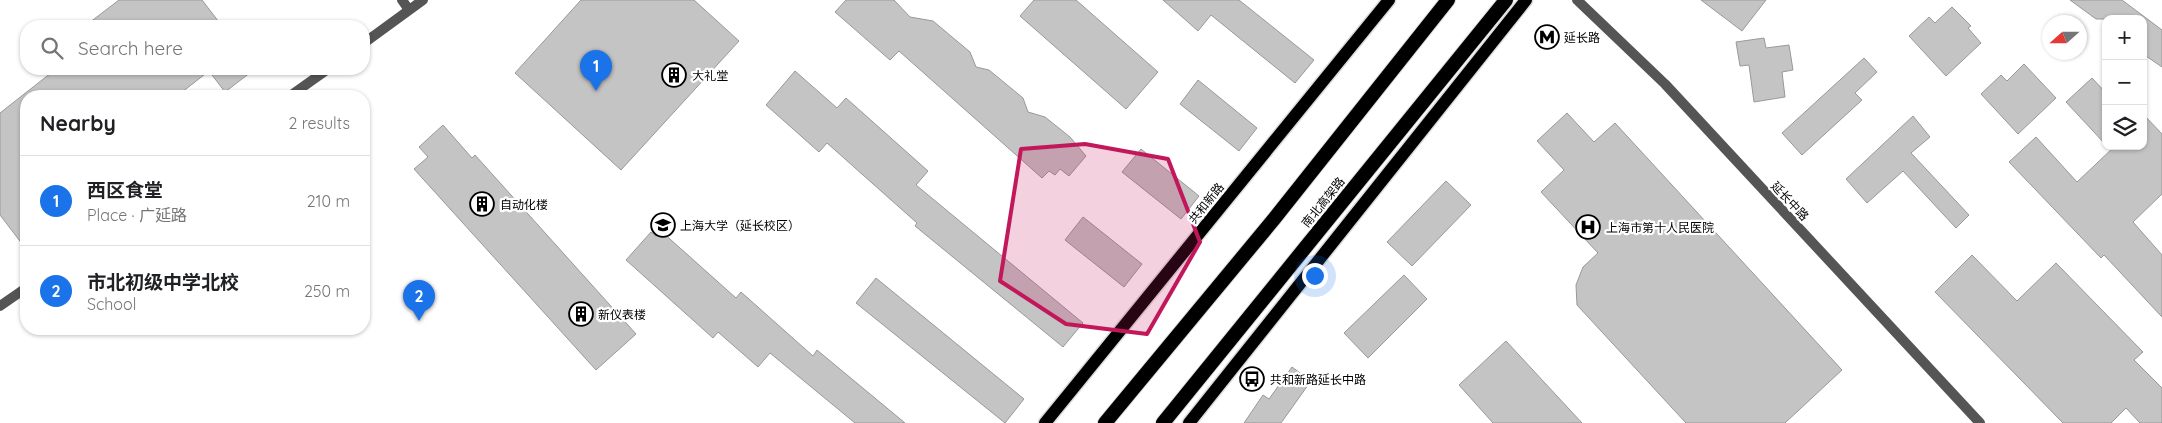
<!DOCTYPE html>
<html lang="en">
<head>
<meta charset="utf-8">
<style>
	:root { --surface:#fff; --page:#f2f2f2; --text:#202124; --muted:#757577; --line:#e0e0e0; --accent:#1a73e8 }
	body { margin:0; font-family:Quicksand,"Noto Sans SC",sans-serif; background:var(--page); color:var(--text) }
	.controls { position:absolute; right:15px; top:15px; display:grid; overflow:hidden; border-radius:10px; box-shadow:0 1px 4px #0004 }
	.controls button { width:45px; height:45px; display:grid; place-items:center; padding:0; border:0; border-bottom:1px solid var(--line); background:var(--surface); color:var(--text); font:25px sans-serif }
	.compass { position:absolute; left:2042px; top:15px; width:45px; height:45px; border-radius:50%; background:var(--surface); box-shadow:0 1px 4px #0004; rotate:249deg }
	.you { position:absolute; left:1314px; top:275px; width:18px; height:18px; margin:-12px; border:4px solid #fff; border-radius:50%; background:#1a73e8; box-shadow:0 0 0 8px #1a73e833 }
	.badge { display:grid; place-items:center; width:32px; height:32px; border-radius:50%; background:var(--accent); color:#fff; font-size:16px; font-weight:700 }
	.pin { position:absolute; translate:-50% -41px; filter:drop-shadow(0 1px 2px #0008) }
	.pin::after { content:''; position:absolute; top:26px; width:18px; height:15px; background:inherit; clip-path:polygon(0 0,100% 0,50% 100%) }
	.list { margin:0; padding:0; list-style:none }
	h2 { display:flex; justify-content:space-between; align-items:center; height:65px; margin:0; padding:0 20px; font-size:21px }
	h2 small { font-size:16px; font-weight:400; color:var(--muted) }
	.list li { display:grid; grid-template-columns:32px 1fr auto; gap:15px; align-items:center; box-sizing:border-box; height:90px; padding:0 20px; border-top:1px solid var(--line) }
	.list b { display:block; font-size:19px; white-space:nowrap }
	.list p { margin:0; font-size:16px; white-space:nowrap; color:var(--muted) }
	.list em { font-size:16px; font-style:normal; color:var(--muted) }
	.icon { flex:none; width:28px; height:28px; fill:none; stroke:currentColor; stroke-width:2; stroke-linecap:round; stroke-linejoin:round }
	.map { position:relative; flex:none; width:2162px; height:423px; overflow:hidden }
	.search { position:absolute; background:var(--surface); box-shadow:0 1px 4px #0004; left:20px; top:20px; width:350px; height:55px; display:flex; align-items:center; gap:12px; box-sizing:border-box; padding:0 18px; border-radius:20px; color:var(--muted); font-size:19px }
	.panel { position:absolute; background:var(--surface); box-shadow:0 1px 4px #0004; left:20px; top:90px; width:350px; height:245px; border-radius:20px }
	.map>svg:first-child { display:block }
	.building { fill:#c4c4c4; stroke:#999 }
	.lines { fill:none; stroke-linecap:round; stroke-linejoin:round }
	.primary-casing { stroke:#dbdbdb; stroke-width:15 }
	.trunk-casing { stroke:#dbdbdb; stroke-width:16 }
	.minor { stroke:#555; stroke-width:10 }
	.tertiary { stroke:#555; stroke-width:10 }
	.primary { stroke:#000; stroke-width:12 }
	.trunk { stroke:#000; stroke-width:14 }
	.marked { fill:#c2185b; fill-opacity:0.2; stroke:#c2185b; stroke-width:4; stroke-linejoin:round }
	.labels { text-anchor:middle; dominant-baseline:central; stroke-width:4.5; stroke-linejoin:round; paint-order:stroke }
	.poi-label { font-size:12px; fill:#000; stroke:#fff; text-anchor:start }
	.street-label { font-size:12px; fill:#000; stroke:#fff }
</style>
</head>
<body>
<div class="map">
<svg width="2162" height="423" viewBox="0 0 2162 423">
	<rect width="100%" height="100%" fill="#fff"/>
	<path class="building" d="M119 0H202L222 26H85Z
		M581 0H694L739 41 621 170 515 73Z
		M846 0H894L910 17 933 21 970 52 976 67 989 70 1023 98 1028 112 1045 117 1070 137 1086 156 1069 176 1060 169 1055 175 1049 171 1042 178 899 51 890 60 835 12Z
		M1034 0H1076L1158 72 1126 109 1020 16Z
		M1163 0H1239L1314 60 1295 83 1211 15 1198 31Z
		M1701 0H1766L1742 31Z
		M2070 0H2122L2162 30V67L2143 54V19H2096Z
		M1952 7 1971 26 1968 28 1981 43 1946 76 1909 36 1929 17 1935 23Z
		M1764 38 1766 48 1789 45 1793 70 1782 72 1785 97 1754 102 1749 65 1740 66 1736 42Z
		M1864 58 1877 72 1855 93 1862 100 1802 155 1782 133Z
		M2024 64 2056 98 2018 134 1981 94 2001 75 2007 81Z
		M56 69H255L225 92 209 71 177 96H26V249L0 215V113Z
		M795 71 837 108 846 98 928 171 916 185 1083 323 1063 347 915 226 917 223 827 143 819 152 766 105Z
		M2092 78 2106 93V145L2066 102Z
		M1198 80 1257 128 1239 151 1180 104Z
		M1567 113 1594 142 1615 123 1842 370 1785 423H1686L1577 305 1576 285 1583 267 1598 253 1541 192 1564 170 1537 141Z
		M2143 114 2162 134V194L2133 222 2162 255V317L2104 255 2101 258 2009 162 2036 137 2077 182 2115 146H2143Z
		M1913 116 1930 137 1911 153 1969 215 1956 228 1903 171 1867 203 1846 179Z
		M443 125 472 158 475 155 636 334 596 370 414 169 428 157 419 147Z
		M1141 149 1199 196 1181 219 1122 172Z
		M1446 181 1471 205 1412 266 1387 242Z
		M1083 217 1142 264 1124 287 1065 240Z
		M661 231 736 298 741 292 813 356 817 350 905 423H855L770 353 758 367 718 332 713 338 626 260 651 232 656 236Z
		M1972 255 2017 301 2056 263 2143 352 2134 360 2162 388V423H2140L2126 408 2111 423H2063L1935 292Z
		M1404 275 1427 299 1368 358 1344 333Z
		M876 278 1024 399 1005 423 856 303Z
		M1506 341 1582 423H1493L1459 385Z
		M1292 367 1311 381 1281 423H1244L1263 395 1269 399Z"/>
	<g class="lines">
		<g class="primary-casing">
			<path id="primary" d="M1045 423 1389 0
				M1189 423 1526 0"/>
		</g>
		<g class="trunk-casing">
			<path id="trunk" d="M1105 423 1274 219 1448 0
				M1163 423 1506 0"/>
		</g>
		<path class="minor" d="M402 0 409 10
			M364 43 423 0
			M290 96 328 69
			M0 306 26 288"/>
		<path class="tertiary" d="M1577 0 1665 84 1980 423"/>
		<use href="#primary" class="primary"/>
		<use href="#trunk" class="trunk"/>
	</g>
	<path class="marked" d="M1085 144 1168 159 1200 242 1147 334 1066 324 1000 281 1021 149Z"/>
	<defs>
		<g id="metro-ring" transform="scale(1.25)"><circle r="9.5" fill="#fff" stroke="#000" stroke-width="1.5"/><path d="M-5.5 5V-5H-3L0 0L3-5H5.5V5H3V-.5L0 4L-3-.5V5Z" fill="#000"/></g>
		<g id="building-ring" transform="scale(1.25)"><circle r="9.5" fill="#fff" stroke="#000" stroke-width="1.5"/><path d="M-4-6H4V6H1V3H-1V6H-4ZM-2.5-4.3h1.7v1.8h-1.7ZM.8-4.3h1.7v1.8H.8ZM-2.5-1h1.7V.8h-1.7ZM.8-1h1.7V.8H.8Z" fill="#000"/></g>
		<g id="university-ring" transform="scale(1.25)"><circle r="9.5" fill="#fff" stroke="#000" stroke-width="1.5"/><path d="M0-5L7-2L0 1L-7-2ZM-4 1L0 2.5L4 1V4Q0 6-4 4Z" fill="#000"/></g>
		<g id="hospital-ring" transform="scale(1.25)"><circle r="9.5" fill="#fff" stroke="#000" stroke-width="1.5"/><path d="M-5-5h3v3.5h4V-5h3V5h-3V1.5h-4V5h-3Z" fill="#000"/></g>
		<g id="bus-ring" transform="scale(1.25)"><circle r="9.5" fill="#fff" stroke="#000" stroke-width="1.5"/><path d="M-5-6H5V4H4V6H2V4H-2V6H-4V4H-5ZM-3.5-4V0h7V-4ZM-3.5 1.2v1.5H-2V1.2ZM2 1.2v1.5H3.5V1.2Z" fill="#000"/></g>
	</defs>
	<g fill-rule="evenodd">
		<use href="#metro-ring" x="1547" y="37"/>
		<use href="#building-ring" x="674" y="75"/>
		<use href="#building-ring" x="482" y="204"/>
		<use href="#university-ring" x="663" y="225"/>
		<use href="#hospital-ring" x="1588" y="227"/>
		<use href="#building-ring" x="581" y="314"/>
		<use href="#bus-ring" x="1252" y="379"/>
	</g>
	<g class="labels">
		<g class="poi-label">
			<text x="1564" y="37">延长路</text>
			<text x="692" y="75">大礼堂</text>
			<text x="500" y="204">自动化楼</text>
			<text x="680" y="225">上海大学（延长校区）</text>
			<text x="1606" y="227">上海市第十人民医院</text>
			<text x="598" y="314">新仪表楼</text>
			<text x="1270" y="379">共和新路延长中路</text>
		</g>
		<g class="street-label">
			<text transform="translate(1790 201) rotate(47)">延长中路</text>
			<text transform="translate(1323 202) rotate(-51)">南北高架路</text>
			<text transform="translate(1206 203) rotate(-51)">共和新路</text>
		</g>
	</g>
</svg>
<div class="controls">
<button>+</button>
<button>−</button>
<button><svg class="icon" aria-label="layers" viewBox="0 0 24 24"><path d="M12 4l9 5-9 5-9-5zM3 14l9 5 9-5"/></svg></button>
</div>
<svg class="compass" viewBox="-18 -18 36 36"><path d="M0-13l5 13h-10z" fill="#e53935"/><path d="M0 13l5-13h-10z" fill="#757577"/></svg>
<div class="you"></div>
<div class="pin badge" style="left:596px;top:91px">1</div>
<div class="pin badge" style="left:419px;top:321px">2</div>
<div class="search"><svg class="icon" aria-label="search" viewBox="0 0 24 24"><circle cx="10" cy="10" r="6"/><path d="M15 15l6 6"/></svg>Search here</div>
<section class="panel">
<h2>Nearby<small>2 results</small></h2>
<ul class="list">
<li><span class="badge">1</span><div><b>西区食堂</b><p>Place · 广延路</p></div><em>210 m</em></li>
<li><span class="badge">2</span><div><b>市北初级中学北校</b><p>School</p></div><em>250 m</em></li>
</ul>
</section>
</div>
</body>
</html>
